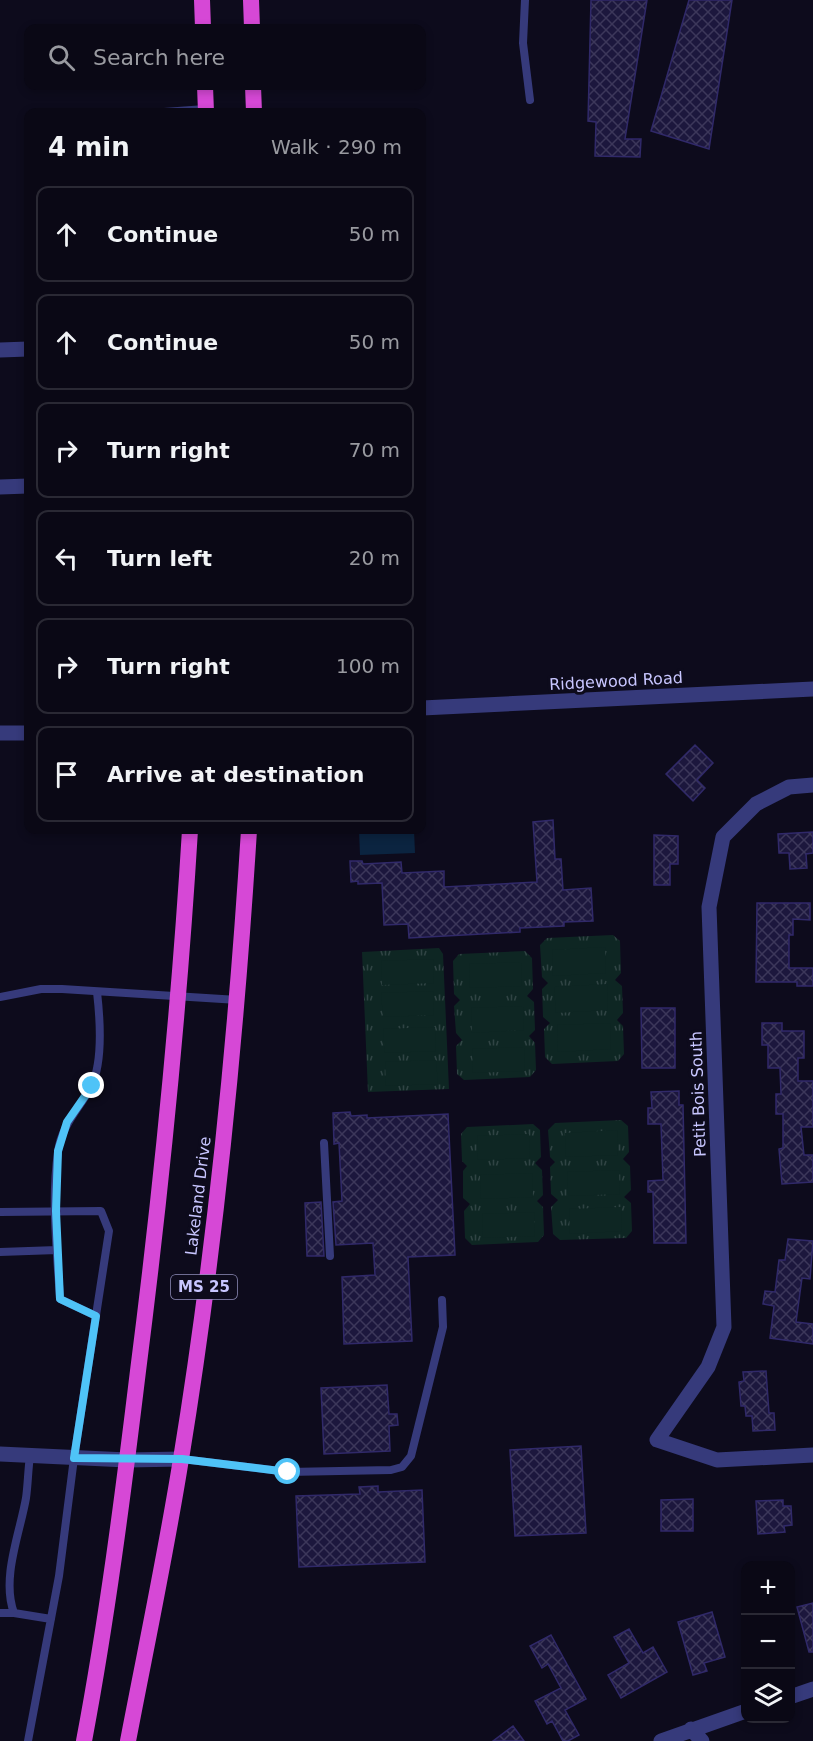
<!DOCTYPE html>
<html lang="en">
<head>
<meta charset="utf-8">
<style>
	:root { --surface:#0a0815; --page:#13111e; --text:#f1f3f6; --muted:#999aa0; --line:#2a2934 }
	body { margin:0; font-family:"DejaVu Sans",sans-serif; background:var(--page); color:var(--text) }
	.controls { position:absolute; right:18px; bottom:18px; display:grid; overflow:hidden; border-radius:12px; box-shadow:0 3px 9px #0003 }
	.controls button { width:54px; height:54px; display:grid; place-items:center; padding:0; border:0; border-bottom:2px solid var(--line); background:var(--surface); color:var(--text); font:30px sans-serif }
	.stop { position:absolute; width:18px; height:18px; margin:-14px; border:4px solid #4fc3f7; border-radius:50%; background:#fff }
	.stop.end { background:#4fc3f7; border-color:#fff; box-shadow:0 2px 6px #0008 }
	.list { margin:0; padding:0; list-style:none }
	h2 { display:flex; justify-content:space-between; align-items:center; height:78px; margin:0; padding:0 24px; font-size:26px }
	h2 small { font-size:20px; font-weight:400; color:var(--muted) }
	.list li { display:grid; grid-template-columns:39px 1fr auto; gap:18px; align-items:center; box-sizing:border-box; height:96px; margin:0 12px 12px; padding:0 12px; border:2px solid var(--line); border-radius:12px }
	.list b { display:block; font-size:22px; white-space:nowrap }
	.list em { font-size:20px; font-style:normal; color:var(--muted) }
	.icon { flex:none; width:33px; height:33px; fill:none; stroke:currentColor; stroke-width:2; stroke-linecap:round; stroke-linejoin:round }
	.map { position:relative; flex:none; width:813px; height:1741px; overflow:hidden }
	.search { position:absolute; background:var(--surface); box-shadow:0 3px 9px #0003; left:24px; top:24px; width:402px; height:66px; display:flex; align-items:center; gap:15px; box-sizing:border-box; padding:0 21px; border-radius:12px; color:var(--muted); font-size:22px }
	.panel { position:absolute; background:var(--surface); box-shadow:0 3px 9px #0003; left:24px; top:108px; width:402px; height:726px; border-radius:12px }
	.map>svg:first-child { display:block }
	.grass { fill:url(#grass-tufts) }
	.pitch { fill:#0e2623 }
	.water { fill:#0b2440 }
	.building { fill:url(#building-cross-hatch); stroke:#302969; stroke-width:1.5 }
	.lines { fill:none; stroke-linecap:round; stroke-linejoin:round }
	.service { stroke:#363a7b; stroke-width:8 }
	.minor { stroke:#363a7b; stroke-width:15 }
	.tertiary { stroke:#363a7b; stroke-width:15 }
	.trunk { stroke:#d648d6; stroke-width:16 }
	.route { stroke:#4fc3f7; stroke-width:8 }
	.labels { text-anchor:middle; dominant-baseline:central; stroke-width:6; stroke-linejoin:round; paint-order:stroke }
	.shield { fill:#0d0b1c; stroke:#908ebb; stroke-width:1.5 }
	.shield-label { font-size:15px; font-weight:bold; fill:#c8c6ff }
	.street-label { font-size:16px; fill:#c8c6ff; stroke:#0d0b1c }
</style>
</head>
<body>
<div class="map">
<svg width="813" height="1741" viewBox="0 0 813 1741">
	<defs>
		<pattern id="grass-tufts" width="24" height="20" patternUnits="userSpaceOnUse" patternTransform="scale(1.5)"><rect width="24" height="20" fill="#0e2623"/><path d="M3 7l-1-3M5 7V3M7 7l1-3M15 17l-1-3M17 17v-4M19 17l1-3" fill="none" stroke="#304444"/></pattern>
		<pattern id="building-cross-hatch" width="8" height="8" patternUnits="userSpaceOnUse" patternTransform="scale(1.5)"><rect width="8" height="8" fill="#1c173d"/><path d="M0 0l8 8M0 8l8-8" fill="none" stroke="#3c375a"/></pattern>
	</defs>
	<rect width="100%" height="100%" fill="#0d0b1c"/>
	<path class="grass" d="M613 935 620 941 621 973 615 980 622 986 623 1013 617 1020 623 1026 624 1054 618 1061 552 1064 545 1057 544 1029 550 1023 543 1017 542 989 548 983 542 977 540 945 547 938Z
		M439 948 443 954 449 1089 368 1092 362 952Z
		M525 951 532 958 533 989 527 996 534 1002 535 1030 529 1036 535 1043 536 1070 530 1077 464 1080 457 1074 456 1046 462 1040 456 1033 454 1006 460 1000 454 994 453 961 459 954Z
		M621 1120 628 1126 629 1152 623 1159 630 1166 631 1190 624 1197 631 1203 632 1231 626 1238 560 1240 553 1234 551 1207 558 1200 551 1194 550 1167 555 1162 550 1157 548 1130 555 1123Z
		M533 1124 540 1130 541 1157 535 1163 542 1170 543 1195 537 1201 543 1207 544 1235 538 1242 472 1245 465 1238 464 1211 470 1204 463 1198V1171L467 1166 462 1161 461 1134 467 1127Z"/>
	<path class="pitch" d="M605 947 606 973 553 976 552 950Z
		M433 959 434 983 382 985 381 961Z
		M521 962 522 986 470 988 469 964Z
		M607 984 608 1010 556 1013 554 987Z
		M433 991 434 1015 383 1017 381 993Z
		M523 1006 524 1030 472 1033 471 1008Z
		M610 1023 611 1049 558 1052 557 1025Z
		M435 1027 436 1051 385 1053 383 1029Z
		M524 1047 525 1071 473 1073 472 1049Z
		M436 1060 438 1084 386 1086 385 1062Z
		M617 1130 618 1155 566 1157 565 1133Z
		M529 1134 530 1158 478 1160 477 1136Z
		M619 1170 620 1194 568 1196 567 1172Z
		M532 1173 533 1197 481 1199 480 1175Z
		M621 1207 622 1231 570 1234 569 1209Z
		M534 1212 535 1236 483 1238 482 1214Z"/>
	<path class="water" d="M359 830H414L415 853 360 855Z"/>
	<path class="building" d="M591 0H647L625 139H641L640 157 595 156 596 122 588 121Z
		M689 0H732L709 149 651 131Z
		M695 745 713 763 697 780 705 788 693 801 666 774Z
		M553 820 555 859H561L563 890 591 888 593 921 564 922V926L520 928V932L409 938 408 924 384 925 382 883 358 884V881L351 882 350 861H362L363 864 401 862 402 873 444 871V887L537 882 533 822Z
		M813 832V853L806 854 807 868 790 869 789 853H779L778 834Z
		M654 835 678 836V864H670V885H654Z
		M757 903H810V920L793 919V935H789V968H813V986H797V982H756Z
		M641 1008H675V1068H642Z
		M762 1023H782V1031H804V1058H798V1081H813V1127H801L804 1155H813V1182L782 1184 779 1149 783 1148V1114H776V1094H781L780 1068H768V1045H762Z
		M679 1091V1105H683L686 1243H654L653 1192H648V1181L663 1180 661 1124H648V1108H652L651 1092Z
		M350 1112 351 1116 367 1115V1118L448 1114 455 1255 408 1257 412 1341 344 1344 342 1277 375 1275 373 1243 336 1245 333 1202 342 1201 339 1143 334 1144 333 1113Z
		M321 1202 324 1256H307L305 1203Z
		M788 1239 813 1241 810 1279 802 1278 796 1322 813 1324V1344L770 1338 774 1306 763 1304 765 1291 775 1292 779 1260H785Z
		M766 1371 769 1413H774L775 1430 753 1431 752 1416H746L745 1406H741L739 1382 744 1381 743 1372Z
		M387 1385 389 1414H397L398 1425 389 1426 390 1451 324 1454 321 1388Z
		M581 1446 586 1533 515 1536 510 1450Z
		M378 1486V1492L422 1490 425 1562 299 1567 296 1496 360 1494 359 1487Z
		M693 1499V1531H661V1500Z
		M783 1500V1506H791L792 1525 784 1526 785 1532 758 1534 756 1501Z
		M813 1603V1652H809L797 1607Z
		M712 1612 725 1657 704 1663 707 1671 693 1675 678 1622Z
		M629 1629 643 1653 653 1647 667 1672 621 1698 608 1675 629 1663 614 1637Z
		M551 1635 586 1699 565 1710 579 1735 568 1741H563L552 1721 547 1724 535 1701 561 1688 548 1664 542 1668 530 1646Z
		M513 1726 524 1741H493Z"/>
	<g class="lines">
		<path class="service" d="M525 0 523 43 530 100
			M164 112 205 109
			M0 997 41 989H62L238 1000
			M324 1143 330 1256
			M0 1212 101 1211 109 1231 74 1458 59 1576 28 1741
			M0 1252 57 1250
			M96 1316 60 1299C57 1251 51 1200 58 1152 61 1126 79 1109 91 1087 103 1063 100 1018 97 992
			M30 1456C28 1470 28 1484 26 1498 20 1533 1 1578 14 1613L51 1619
			M182 1459 288 1472 391 1470 402 1467 411 1456 443 1327 442 1300
			M0 1613H14"/>
		<path class="minor" d="M0 350 28 349
			M0 487 28 486
			M0 733H28
			M813 785 789 787 756 804 723 837 709 907 724 1327 708 1367 657 1440 717 1460 813 1455
			M0 1454 127 1460 182 1459
			M790 1697 813 1689
			M691 1729 702 1741
			M661 1741 746 1711"/>
		<path class="tertiary" d="M422 708 813 689"/>
		<path class="trunk" d="M202 0 203 28
			M251 0 252 28
			M205 86 206 112
			M253 86 254 112
			M84 1741C107 1619 123 1495 138 1371 161 1191 179 1011 190 830
			M128 1741C146 1647 166 1553 181 1459 215 1251 236 1040 249 830"/>
	</g>
	<g class="lines">
		<path class="route" d="M92 1086 67 1122 58 1151 56 1211 60 1299 96 1316 74 1458 182 1459 288 1472"/>
	</g>
	<g class="labels">
		<rect class="shield" x="171" y="1275" width="66" height="24" rx="4.5"/>
		<g class="shield-label">
			<text x="204" y="1287">MS 25</text>
		</g>
		<g class="street-label">
			<text transform="translate(616 681) rotate(-3)">Ridgewood Road</text>
			<text transform="translate(698 1094) rotate(-92)">Petit Bois South</text>
			<text transform="translate(198 1196) rotate(-83)">Lakeland Drive</text>
		</g>
	</g>
</svg>
<div class="controls">
<button>+</button>
<button>−</button>
<button><svg class="icon" aria-label="layers" viewBox="0 0 24 24"><path d="M12 4l9 5-9 5-9-5zM3 14l9 5 9-5"/></svg></button>
</div>
<div class="stop" style="left:288px;top:1472px"></div>
<div class="stop end" style="left:92px;top:1086px"></div>
<div class="search"><svg class="icon" aria-label="search" viewBox="0 0 24 24"><circle cx="10" cy="10" r="6"/><path d="M15 15l6 6"/></svg>Search here</div>
<section class="panel">
<h2>4 min<small>Walk · 290 m</small></h2>
<ul class="list">
<li><svg class="icon" aria-label="ahead" viewBox="0 0 24 24"><path d="M12 20V5M6 11l6-6 6 6"/></svg><div><b>Continue</b></div><em>50 m</em></li>
<li><svg class="icon" aria-label="ahead" viewBox="0 0 24 24"><path d="M12 20V5M6 11l6-6 6 6"/></svg><div><b>Continue</b></div><em>50 m</em></li>
<li><svg class="icon" aria-label="right" viewBox="0 0 24 24"><path d="M7 20v-9h11M14 6l5 5-5 5"/></svg><div><b>Turn right</b></div><em>70 m</em></li>
<li><svg class="icon" aria-label="left" viewBox="0 0 24 24"><path d="M17 20v-9H6M10 6l-5 5 5 5"/></svg><div><b>Turn left</b></div><em>20 m</em></li>
<li><svg class="icon" aria-label="right" viewBox="0 0 24 24"><path d="M7 20v-9h11M14 6l5 5-5 5"/></svg><div><b>Turn right</b></div><em>100 m</em></li>
<li><svg class="icon" aria-label="arrive" viewBox="0 0 24 24"><path d="M6 21V4h12l-3 4 3 4H6"/></svg><div><b>Arrive at destination</b></div></li>
</ul>
</section>
</div>
</body>
</html>
